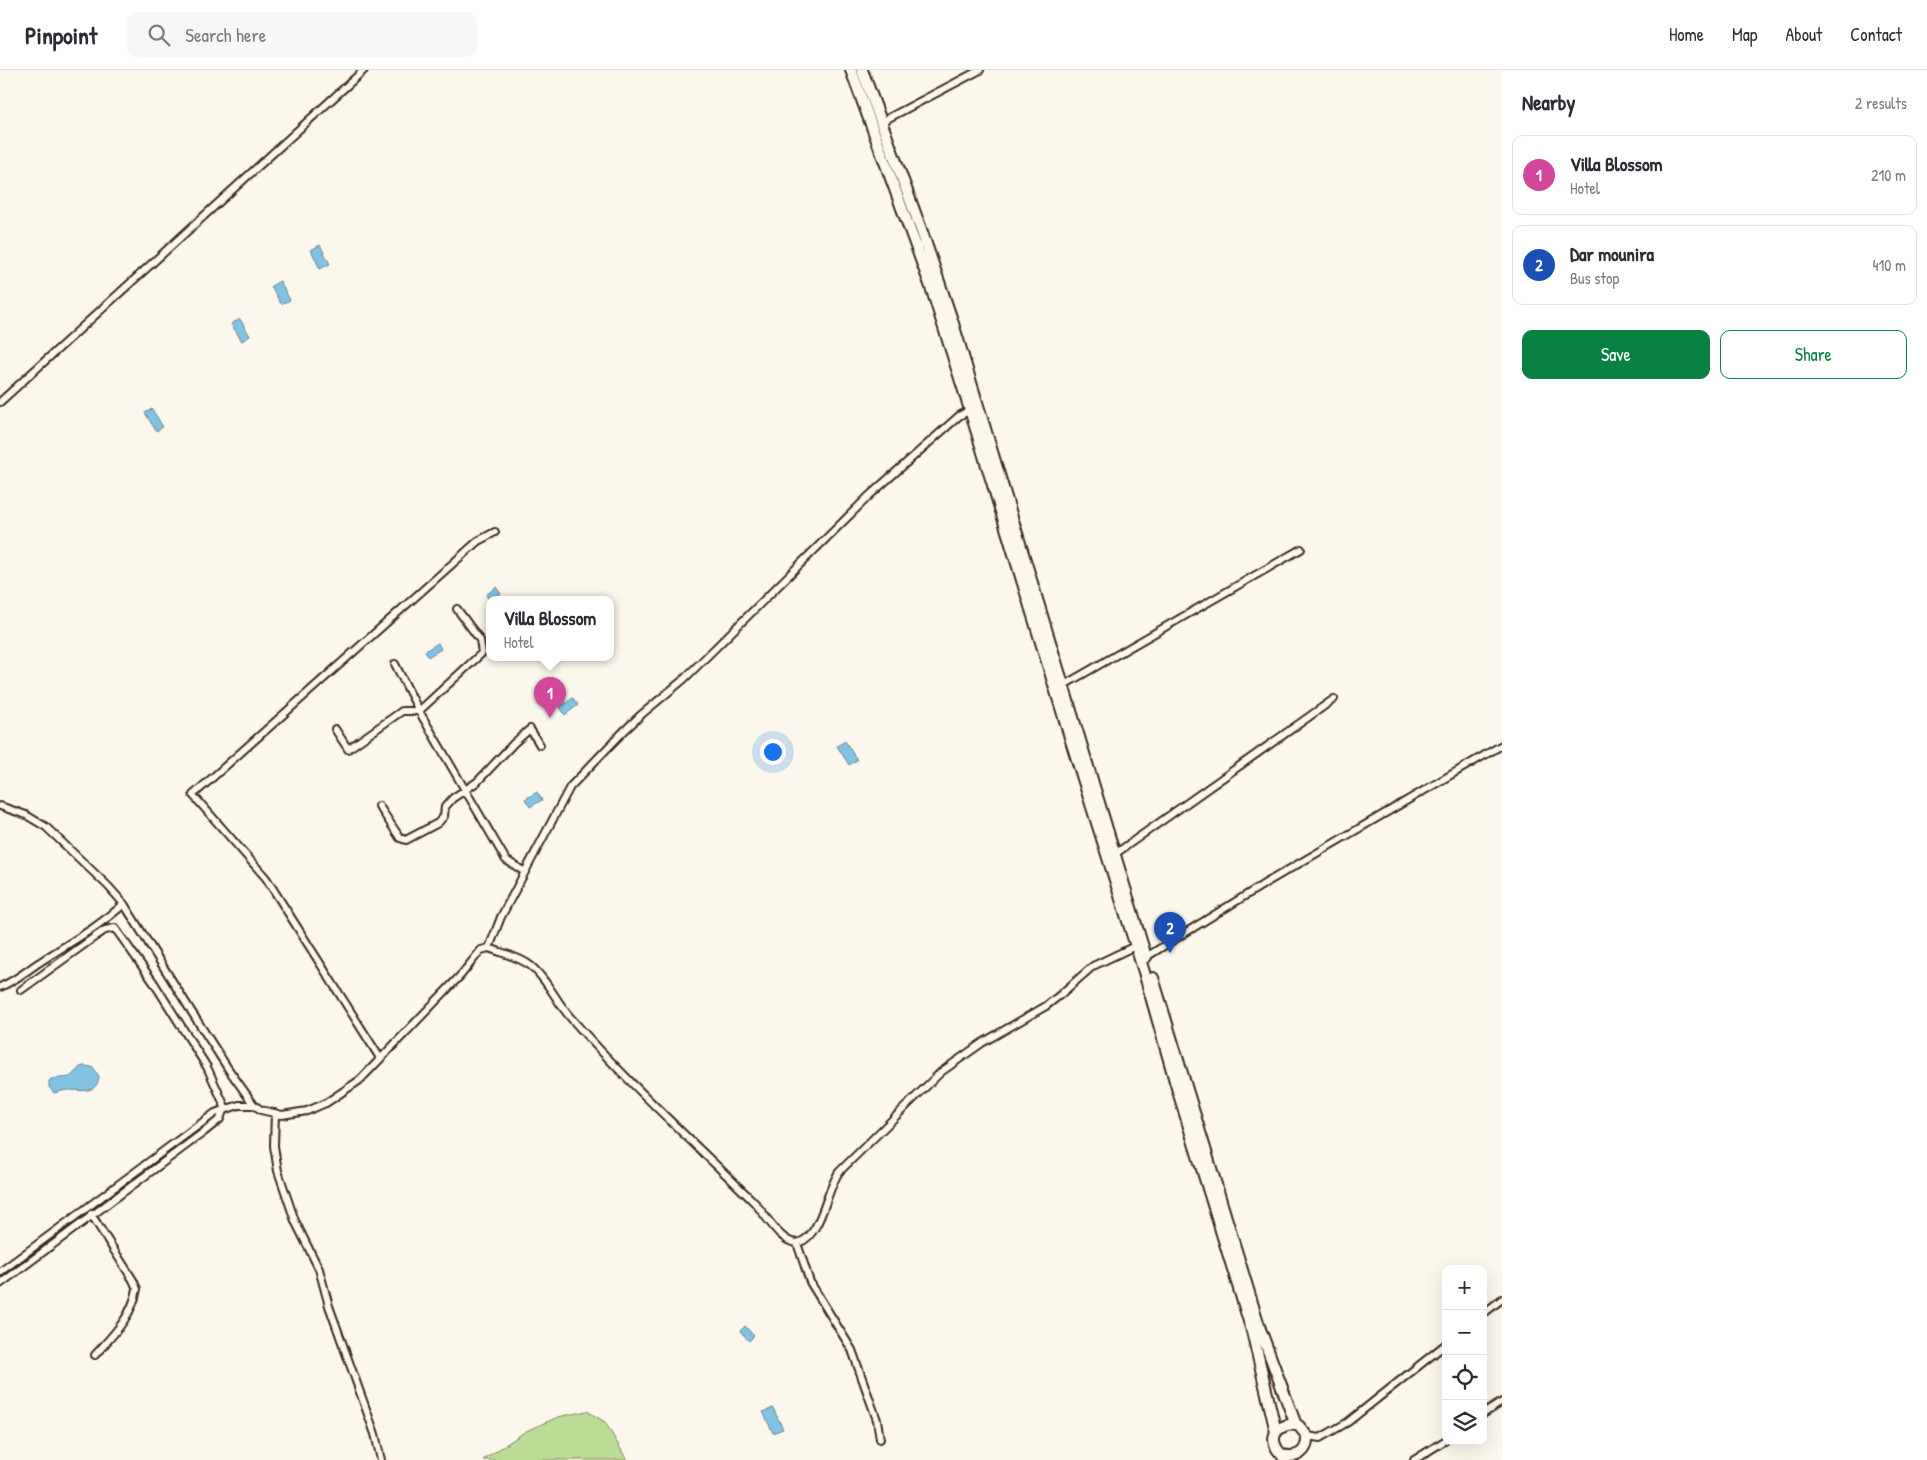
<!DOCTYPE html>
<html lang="en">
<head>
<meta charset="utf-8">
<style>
	:root { --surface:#fff; --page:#f7f7f7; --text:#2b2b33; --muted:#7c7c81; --line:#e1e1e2; --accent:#0b8043 }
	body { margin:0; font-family:"Patrick Hand",sans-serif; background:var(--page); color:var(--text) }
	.controls { position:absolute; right:15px; bottom:15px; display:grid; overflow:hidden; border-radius:10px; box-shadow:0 5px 20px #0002 }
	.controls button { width:45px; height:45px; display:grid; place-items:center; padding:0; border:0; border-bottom:1px solid var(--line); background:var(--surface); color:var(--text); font:25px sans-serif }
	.you { position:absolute; left:772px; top:681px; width:18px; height:18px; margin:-12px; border:4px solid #fff; border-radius:50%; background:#1a73e8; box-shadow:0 0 0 8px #1a73e833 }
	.badge { display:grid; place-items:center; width:32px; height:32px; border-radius:50%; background:var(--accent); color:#fff; font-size:16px; font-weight:700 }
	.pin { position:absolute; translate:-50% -41px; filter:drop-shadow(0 1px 2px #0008) }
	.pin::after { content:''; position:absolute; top:26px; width:18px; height:15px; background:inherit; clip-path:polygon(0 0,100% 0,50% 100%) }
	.popup { position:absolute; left:486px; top:526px; width:128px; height:65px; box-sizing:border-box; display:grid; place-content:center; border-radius:10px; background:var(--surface); filter:drop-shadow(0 1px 4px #0005); font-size:16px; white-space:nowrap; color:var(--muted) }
	.popup b { font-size:19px; color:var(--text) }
	.popup::after { content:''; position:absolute; left:50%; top:100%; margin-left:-10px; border:10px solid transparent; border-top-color:var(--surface) }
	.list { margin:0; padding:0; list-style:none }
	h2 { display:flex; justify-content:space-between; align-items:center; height:65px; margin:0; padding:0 20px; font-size:21px }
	h2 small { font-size:16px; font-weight:400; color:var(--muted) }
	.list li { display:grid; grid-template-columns:32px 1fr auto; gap:15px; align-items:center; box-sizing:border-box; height:80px; margin:0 10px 10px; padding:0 10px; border:1px solid var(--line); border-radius:10px }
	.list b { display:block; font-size:19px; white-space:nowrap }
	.list p { margin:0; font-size:16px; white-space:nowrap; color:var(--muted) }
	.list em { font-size:16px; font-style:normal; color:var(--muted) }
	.actions { display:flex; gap:10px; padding:15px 20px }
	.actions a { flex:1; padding:11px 0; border:1px solid var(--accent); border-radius:10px; text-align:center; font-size:18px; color:var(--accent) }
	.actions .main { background:var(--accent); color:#fff }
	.icon { flex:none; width:28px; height:28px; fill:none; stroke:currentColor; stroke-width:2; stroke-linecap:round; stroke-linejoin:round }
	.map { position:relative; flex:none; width:1502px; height:1390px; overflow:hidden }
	header { display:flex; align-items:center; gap:30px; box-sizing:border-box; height:70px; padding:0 25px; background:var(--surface); border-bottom:1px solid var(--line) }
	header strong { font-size:24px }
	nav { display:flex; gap:28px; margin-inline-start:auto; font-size:18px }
	.search { width:350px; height:45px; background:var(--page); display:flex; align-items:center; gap:12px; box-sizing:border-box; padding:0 18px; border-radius:10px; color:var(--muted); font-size:19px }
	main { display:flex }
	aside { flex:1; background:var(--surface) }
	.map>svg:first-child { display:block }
	.green { fill:#bbdc95; stroke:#7b835a }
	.water { fill:#82c2e3; stroke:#668594 }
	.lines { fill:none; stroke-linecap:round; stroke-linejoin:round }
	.minor-casing { stroke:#3b2a1e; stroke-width:10 }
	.trunk-casing { stroke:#3b2a1e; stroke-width:14 }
	.minor { stroke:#fbf7ec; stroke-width:6 }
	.trunk { stroke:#fbf7ec; stroke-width:10 }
</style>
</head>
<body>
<header>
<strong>Pinpoint</strong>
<div class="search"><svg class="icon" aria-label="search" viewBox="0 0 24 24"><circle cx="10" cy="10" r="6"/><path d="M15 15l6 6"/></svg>Search here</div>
<nav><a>Home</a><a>Map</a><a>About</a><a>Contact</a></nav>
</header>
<main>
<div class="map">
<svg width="1502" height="1390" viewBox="0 0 1502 1390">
	<rect width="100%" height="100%" fill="#fbf7ec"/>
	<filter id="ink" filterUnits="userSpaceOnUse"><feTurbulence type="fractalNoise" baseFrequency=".02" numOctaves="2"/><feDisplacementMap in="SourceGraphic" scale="10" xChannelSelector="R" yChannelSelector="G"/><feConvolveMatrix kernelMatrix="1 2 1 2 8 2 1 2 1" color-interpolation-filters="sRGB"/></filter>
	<g filter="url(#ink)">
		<path class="green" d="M587 1341 605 1352 627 1390H483L526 1361 558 1347Z"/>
		<path class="water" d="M320 175 330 194 320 199 311 180Z
			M280 211 290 230 281 234 271 216Z
			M240 249 250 266 242 271 231 254Z
			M152 339 163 357 156 361 145 343Z
			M496 517 501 524 490 529V531L486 525Z
			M438 573 441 579 428 587 425 581Z
			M573 628 578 635 565 645 560 637Z
			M845 671 857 690 849 695 837 676Z
			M537 722 542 730 530 737 525 729Z
			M84 996 92 997 99 1006C98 1025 80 1020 67 1020 62 1021 59 1022 54 1023L49 1017V1011L51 1009 70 1007 80 997Z
			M745 1256 754 1266 749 1271 740 1261Z
			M773 1338 783 1359 773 1363 763 1342Z"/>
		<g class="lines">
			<g class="minor-casing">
				<path id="minor" d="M881 52 980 0
					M0 332 364 0
					M395 594 419 641 506 790 525 802
					M1064 615 1301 479
					M335 659 348 679 402 641H419L482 583 480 570 457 539
					M0 736 26 745 46 757 108 816 124 834C97 858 69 873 40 892 26 901 15 911 0 917
					M379 736 400 768 406 770 438 753 444 746 445 737 453 728 477 712 514 673 530 659 540 675
					M1115 784 1334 629
					M124 834 191 941 229 1000 254 1035 261 1040 282 1045 307 1041 326 1033 360 1010 461 905 481 880 489 878 501 847 570 717 623 662 642 644 683 610 870 425 959 346 970 340
					M489 878C502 883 520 887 531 896 547 909 556 931 570 947 627 1012 692 1071 754 1132 764 1142 783 1178 800 1172 821 1165 826 1121 839 1102L941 1002 982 973 1046 936 1060 925 1093 896 1135 876
					M1146 887 1269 811 1502 675
					M21 920 96 866 105 860 115 858 154 913 207 997 226 1039
					M380 988 266 808 193 725 478 471 495 462
					M275 1043 274 1076 278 1101 295 1151 319 1199 329 1236 375 1364 381 1390
					M91 1144 133 1210 137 1219C132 1247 113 1265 95 1285
					M797 1173 810 1212 852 1280 877 1350 880 1369
					M0 1202 215 1043 239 1035H254
					M0 1214 204 1062 220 1049 223 1041
					M1483 1244 1502 1229
					M1483 1344 1502 1332
					M1307 1366 1320 1368 1348 1352 1446 1274
					M1414 1390 1446 1370"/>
			</g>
			<g class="trunk-casing">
				<path id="trunk" d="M851 0 931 217 970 340 1073 677 1144 902 1177 1018 1252 1261 1276 1362
					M862 0 921 159 951 247 1146 887
					M1153 908 1260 1259 1296 1355
					M1283 1385C1298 1389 1308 1381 1307 1366L1299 1356C1286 1351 1268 1361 1276 1377 1278 1382 1283 1384 1285 1390"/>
			</g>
			<use href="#minor" class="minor"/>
			<use href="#trunk" class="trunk"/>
		</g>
	</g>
</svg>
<div class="controls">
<button>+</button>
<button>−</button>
<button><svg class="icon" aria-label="locate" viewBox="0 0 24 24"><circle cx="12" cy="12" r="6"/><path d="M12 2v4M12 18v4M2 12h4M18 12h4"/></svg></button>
<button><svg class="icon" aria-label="layers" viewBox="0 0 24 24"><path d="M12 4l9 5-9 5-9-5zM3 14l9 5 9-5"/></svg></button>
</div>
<div class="you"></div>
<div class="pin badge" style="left:550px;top:648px;background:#d1479c">1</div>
<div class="popup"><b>Villa Blossom</b>Hotel</div>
<div class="pin badge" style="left:1170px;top:883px;background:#1a4fb4">2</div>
</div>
<aside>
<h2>Nearby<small>2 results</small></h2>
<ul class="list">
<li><span class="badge" style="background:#d1479c">1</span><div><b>Villa Blossom</b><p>Hotel</p></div><em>210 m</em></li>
<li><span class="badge" style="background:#1a4fb4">2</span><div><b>Dar mounira</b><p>Bus stop</p></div><em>410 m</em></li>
</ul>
<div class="actions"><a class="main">Save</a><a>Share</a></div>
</aside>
</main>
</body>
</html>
